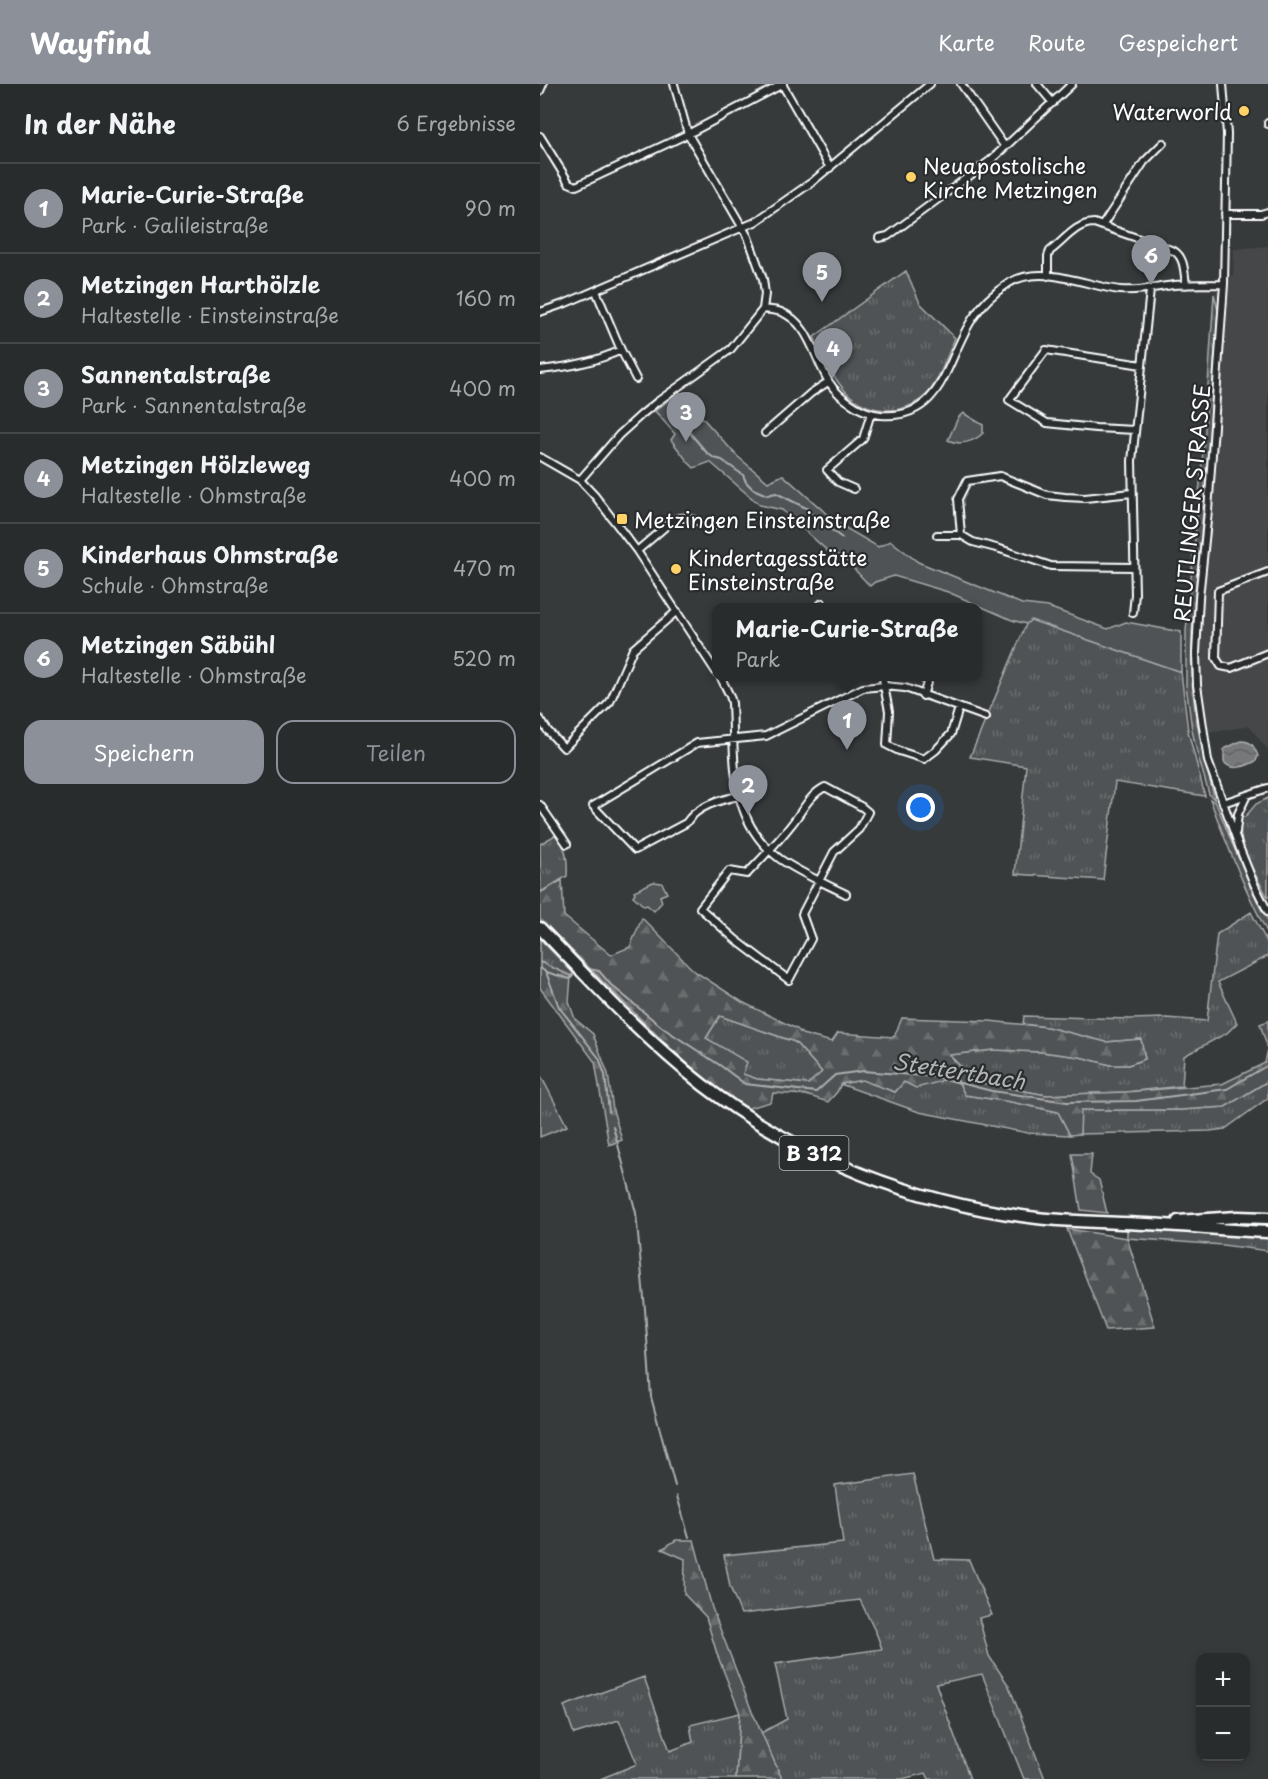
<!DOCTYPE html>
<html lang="de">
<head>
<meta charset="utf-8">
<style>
	:root { --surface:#292c2c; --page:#353838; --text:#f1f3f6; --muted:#a5a7a9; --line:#454848; --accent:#8c9099 }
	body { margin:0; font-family:"Playpen Sans",sans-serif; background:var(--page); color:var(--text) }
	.controls { position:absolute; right:18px; bottom:18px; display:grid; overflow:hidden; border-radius:12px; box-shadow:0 3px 9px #0003 }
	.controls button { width:54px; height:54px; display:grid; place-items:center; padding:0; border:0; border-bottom:2px solid var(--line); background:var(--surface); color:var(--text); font:30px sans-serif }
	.you { position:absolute; left:381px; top:724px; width:21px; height:21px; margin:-15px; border:4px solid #fff; border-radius:50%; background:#1a73e8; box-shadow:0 0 0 9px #1a73e833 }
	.badge { display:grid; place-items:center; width:39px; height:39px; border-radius:50%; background:var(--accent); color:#fff; font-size:20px; font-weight:700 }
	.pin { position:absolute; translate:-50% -50px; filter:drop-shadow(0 2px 3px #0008) }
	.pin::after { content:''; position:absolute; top:32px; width:21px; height:18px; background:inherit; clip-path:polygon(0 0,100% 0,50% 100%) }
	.popup { position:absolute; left:172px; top:519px; width:270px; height:78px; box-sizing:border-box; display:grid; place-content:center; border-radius:12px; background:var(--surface); filter:drop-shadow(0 2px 4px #0005); font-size:20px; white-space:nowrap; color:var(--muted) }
	.popup b { font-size:22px; color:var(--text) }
	.popup::after { content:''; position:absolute; left:50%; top:100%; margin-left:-12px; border:12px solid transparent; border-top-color:var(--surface) }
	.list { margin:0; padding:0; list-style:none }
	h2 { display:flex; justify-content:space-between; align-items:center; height:78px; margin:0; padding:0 24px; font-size:26px }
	h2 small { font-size:20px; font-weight:400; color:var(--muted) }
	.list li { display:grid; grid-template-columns:39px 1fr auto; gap:18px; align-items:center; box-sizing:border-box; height:90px; padding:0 24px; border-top:2px solid var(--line) }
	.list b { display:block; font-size:22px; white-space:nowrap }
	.list p { margin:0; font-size:20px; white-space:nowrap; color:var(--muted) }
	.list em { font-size:20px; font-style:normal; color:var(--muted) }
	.actions { display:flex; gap:12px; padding:18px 24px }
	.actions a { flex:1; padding:14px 0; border:2px solid var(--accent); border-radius:18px; text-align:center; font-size:21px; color:var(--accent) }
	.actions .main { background:var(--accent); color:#fff }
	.map { position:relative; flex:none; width:728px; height:1695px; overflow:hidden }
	header { display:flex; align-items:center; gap:36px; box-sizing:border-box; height:84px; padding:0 30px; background:var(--accent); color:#fff }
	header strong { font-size:28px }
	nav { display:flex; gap:33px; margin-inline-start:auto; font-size:21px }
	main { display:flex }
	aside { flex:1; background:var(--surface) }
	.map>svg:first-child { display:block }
	.built { fill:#444748 }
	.grass { fill:url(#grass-tufts); stroke:#a8a9aa; stroke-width:1.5 }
	.forest { fill:url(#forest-firs); stroke:#a8a9aa; stroke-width:1.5; fill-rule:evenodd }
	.park { fill:#505354; stroke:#a8a9aa; stroke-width:1.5 }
	.water { fill:url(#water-waves); stroke:#adaeaf; stroke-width:1.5 }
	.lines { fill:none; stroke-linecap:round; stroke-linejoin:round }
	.stream { stroke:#adaeaf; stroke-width:2 }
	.street-casing { stroke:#fff; stroke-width:10 }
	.highway-casing { stroke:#fff; stroke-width:15 }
	.street { stroke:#2a2d2e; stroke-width:6 }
	.highway { stroke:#2a2d2e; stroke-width:10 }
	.poi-dot { fill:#ffd166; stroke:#2a2d2e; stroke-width:2 }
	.labels { text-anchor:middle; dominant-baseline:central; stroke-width:4.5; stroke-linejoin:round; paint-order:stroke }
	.shield { fill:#2a2d2e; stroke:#bfc0c0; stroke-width:1.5 }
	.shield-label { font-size:20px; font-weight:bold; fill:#fff }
	.poi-label { font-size:21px; fill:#fff; stroke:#2a2d2e; text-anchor:start }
	.street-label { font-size:21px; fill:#fff; stroke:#2a2d2e }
	.water-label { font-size:22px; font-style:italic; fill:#b4b5b5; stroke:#2a2d2e }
</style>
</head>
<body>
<header>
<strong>Wayfind</strong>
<nav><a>Karte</a><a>Route</a><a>Gespeichert</a></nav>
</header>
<main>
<aside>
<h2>In der Nähe<small>6 Ergebnisse</small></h2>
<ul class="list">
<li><span class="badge">1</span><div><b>Marie-Curie-Straße</b><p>Park · Galileistraße</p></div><em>90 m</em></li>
<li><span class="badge">2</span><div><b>Metzingen Harthölzle</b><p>Haltestelle · Einsteinstraße</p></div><em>160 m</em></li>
<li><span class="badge">3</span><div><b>Sannentalstraße</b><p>Park · Sannentalstraße</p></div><em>400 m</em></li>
<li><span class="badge">4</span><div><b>Metzingen Hölzleweg</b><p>Haltestelle · Ohmstraße</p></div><em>400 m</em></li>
<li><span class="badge">5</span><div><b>Kinderhaus Ohmstraße</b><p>Schule · Ohmstraße</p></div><em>470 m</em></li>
<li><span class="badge">6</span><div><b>Metzingen Säbühl</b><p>Haltestelle · Ohmstraße</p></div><em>520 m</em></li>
</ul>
<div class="actions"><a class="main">Speichern</a><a>Teilen</a></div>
</aside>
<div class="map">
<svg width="728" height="1695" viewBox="0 0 728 1695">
	<defs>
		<pattern id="grass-tufts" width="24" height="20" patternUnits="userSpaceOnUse" patternTransform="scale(1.5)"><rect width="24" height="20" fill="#505354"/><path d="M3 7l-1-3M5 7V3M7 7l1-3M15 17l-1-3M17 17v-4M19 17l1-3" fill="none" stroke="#6a6d6e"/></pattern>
		<pattern id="forest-firs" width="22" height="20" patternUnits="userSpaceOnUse" patternTransform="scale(1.5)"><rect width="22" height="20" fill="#505354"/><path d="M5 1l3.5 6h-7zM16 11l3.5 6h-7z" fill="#6a6d6e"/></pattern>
		<pattern id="water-waves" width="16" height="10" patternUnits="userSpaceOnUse" patternTransform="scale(1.5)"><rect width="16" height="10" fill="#767879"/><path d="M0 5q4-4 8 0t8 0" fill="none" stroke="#616262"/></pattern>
	</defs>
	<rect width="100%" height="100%" fill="#373a3b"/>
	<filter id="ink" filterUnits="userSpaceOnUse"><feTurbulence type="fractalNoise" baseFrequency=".0167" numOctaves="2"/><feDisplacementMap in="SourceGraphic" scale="12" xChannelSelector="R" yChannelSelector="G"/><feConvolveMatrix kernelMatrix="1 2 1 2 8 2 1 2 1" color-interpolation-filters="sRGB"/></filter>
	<g filter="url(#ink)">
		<path class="built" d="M728 162V666L709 642 659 651 654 616 653 587V549L677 218 674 210 693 191 694 165Z"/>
		<path class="grass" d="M366 187 380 219 415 254C407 271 401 293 389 308 380 318 366 325 352 326 305 327 292 289 274 253Z
			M674 210 678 226C673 298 668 369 662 440 657 498 647 559 654 618 658 651 666 683 675 716L669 710 657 668 652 646 646 601V547L665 346Z
			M491 536 641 588 648 647 665 712 575 698 563 796 475 790 486 682 430 673 487 538Z
			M728 714V814C715 789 696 762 701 733H705L716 720Z
			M670 715 676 719 692 759 720 823 728 836V850C705 806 687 762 670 715Z
			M17 750C26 765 28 774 27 792L1 808 0 760Z
			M711 828 728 860V872L678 898 697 939 687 949 644 972 642 1002 586 1008 506 1011 436 998 409 971 453 966 502 968 540 973 571 981H588L605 975 601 955 566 958 507 943 483 940 484 932 590 935 626 934 667 937 677 850Z
			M0 855 33 889 31 892 0 878Z
			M180 932 255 958 282 988 268 1000 217 995 202 990 166 954Z
			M0 990 27 1042 0 1053Z
			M415 991 425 1011 471 1018 518 1028 530 1051 488 1049 379 1028 300 1000 322 996 355 1008 364 998H397Z
			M728 997V1014L685 1045 670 1047 540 1050V1026H640L685 1023Z
			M587 1145 728 1154V1167L683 1161 587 1154Z
			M373 1390 394 1475 429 1476 452 1531 439 1534 449 1572 469 1602 505 1695H484L442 1590 396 1600 430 1695H389L386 1689 362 1695H242L221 1649 247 1635 235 1580 342 1565 337 1551 320 1516 201 1530 190 1503 184 1471 303 1459 295 1401Z
			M104 1593 130 1667 153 1658 150 1641 200 1629 196 1695H60L97 1680 79 1636 34 1650 24 1622Z"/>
		<path class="forest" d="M22 796 24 832 71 871 90 863 102 834 154 887 202 918 257 945 262 950 292 958 298 949 354 953 362 934 449 937 507 943 566 958 601 955 605 975 588 981H571L540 973 502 968 453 966 409 971 436 998 506 1011 586 1008 682 1000 725 979 728 965 720 940 728 937V997L685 1023 640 1026H541L540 1050 530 1051 518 1028 471 1018 425 1011 415 991 398 998 376 1004 364 998 355 1008 322 996 301 1000 297 1008 288 1018 266 1011 233 1009 231 1018 205 1025 154 986 123 957 0 835V809ZM180 932 255 958 282 988 268 1000 217 995 203 990 207 978 166 954Z
			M0 878 31 892 29 918 35 935 53 950 68 990 73 1026 82 1056 69 1061 55 978 0 904Z
			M532 1070H552L550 1090 559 1096 567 1129 541 1126Z
			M527 1145 587 1154 615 1243 566 1246Z
			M136 1456H154L172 1524 211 1625 242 1695H196L200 1629 177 1570 166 1533 144 1510 145 1475 122 1465Z"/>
		<path class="park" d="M139 308 197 372 228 398 243 391 297 439 338 463 351 457 378 478 482 520 508 523 568 545 586 538 641 548V588L491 536 486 540 472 536 408 508 354 492 335 498 330 502 302 472 291 470 242 426 220 421 170 378 154 384 148 378 131 356 135 350 115 327Z
			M423 329 443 341V349C434 358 420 362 408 356L418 334Z
			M113 798 122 799 127 809 120 812 122 818 114 827 107 821 104 822 93 812 95 809 94 807Z"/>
		<path class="water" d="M701 657C712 657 714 662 718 672L716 677C706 682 692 688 684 678V665Z"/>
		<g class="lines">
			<path class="stream" d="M128 332 144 342 167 369 174 374 182 376 203 391 206 398 213 405 227 411 236 409 268 425 273 432 302 454
				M0 884 6 888 30 895 37 887
				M44 884 59 887 71 901 123 944 181 982 205 1000 276 1008 295 991 323 987 396 993 452 1007 527 1018 596 1017 687 1005 728 981
				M6 888 19 923 59 974 65 991 69 1028
				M73 1042 96 1129 105 1225 111 1313 135 1402
				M137 1412 149 1453"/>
			<g class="street-casing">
				<path id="street" d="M242 0 290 84
					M421 0 465 63
					M497 0 513 19
					M683 0 687 50 684 200 668 427 659 514 656 569 657 601 668 677 700 765 714 800 728 828
					M0 7 3 0
					M728 39V40
					M0 52 29 99 36 102 148 50 243 0
					M685 130H721L728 128
					M562 142 604 78 623 59
					M339 154 348 152 451 76 532 0
					M508 192V172L510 167C524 157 536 139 554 139L634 167C645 174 644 188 646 201
					M56 207 81 266 96 295
					M223 225C229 226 236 226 241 228 269 238 275 276 289 298 295 308 305 316 315 322 323 327 332 330 341 331 404 336 406 274 433 234 442 220 455 208 469 199 501 179 546 202 580 206 599 208 616 203 634 201 650 200 667 200 684 200
					M0 228 26 219 215 138 272 98 390 0
					M0 286C28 283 56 278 81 266
					M595 346 556 344 507 339 469 316 506 266 602 281
					M225 349 271 309 288 298
					M0 373 40 396 55 412 97 467 176 588
					M40 396 79 351 101 331 117 318 191 265 223 225 225 210 223 195 208 153 148 50 134 0
					M314 405 298 398 287 386 323 355 331 329
					M592 409 545 414 525 413 507 411 460 392 427 397 418 415 421 451 433 458 460 465 511 482 594 483
					M397 451H421
					M97 467 133 436C148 429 158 440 173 442
					M728 488 678 507 676 574 681 582 691 584 728 569
					M277 524 282 519
					M593 529 595 510 592 377 610 206
					M180 592 190 612 192 619C195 676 188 737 240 775 260 789 284 799 306 810
					M343 592 344 602 349 627 347 661 359 667 384 675 396 666 411 650 419 624
					M383 612 389 592
					M0 635 8 647 24 664 70 618 93 565 137 527
					M285 703 322 723 328 728 319 745 294 768 262 830 271 855 249 896 196 856 160 824 189 787 207 790C222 774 238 758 251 741 262 728 269 711 285 703Z
					M198 712C180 716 157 722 146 739L95 766 53 722 157 659 226 652 323 604 344 602 365 604 446 633
					M683 719 728 704
					M0 721 27 760
					M696 748 698 730 707 711"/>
			</g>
			<g class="highway-casing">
				<path id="highway" d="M0 844C52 898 104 955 163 1001 259 1075 378 1120 497 1134 533 1138 569 1138 606 1140 646 1142 687 1146 728 1148
					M638 1137 697 1133 728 1134"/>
			</g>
			<use href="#street" class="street"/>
			<use href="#highway" class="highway"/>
		</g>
	</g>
	<g class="poi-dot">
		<circle cx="704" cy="27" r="6"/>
		<circle cx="371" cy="93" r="6"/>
		<rect x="76" y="429" width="12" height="12" rx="3"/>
		<circle cx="136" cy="485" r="6"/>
	</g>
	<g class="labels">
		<rect class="shield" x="239.5" y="1052" width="69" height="34" rx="4.5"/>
		<g class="shield-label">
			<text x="274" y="1069">B 312</text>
		</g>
		<g class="poi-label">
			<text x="692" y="27" text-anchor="end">Waterworld</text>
			<text x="383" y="81">Neuapostolische<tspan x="383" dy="24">Kirche Metzingen</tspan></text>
			<text x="94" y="435">Metzingen Einsteinstraße</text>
			<text x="148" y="473">Kindertagesstätte<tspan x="148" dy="24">Einsteinstraße</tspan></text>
		</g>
		<g class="street-label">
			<text transform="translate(651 419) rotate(-85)">REUTLINGER STRASSE</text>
		</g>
		<g class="water-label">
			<text transform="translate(419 986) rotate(9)">Stettertbach</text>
		</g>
	</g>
</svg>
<div class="controls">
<button>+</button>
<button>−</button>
</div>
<div class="you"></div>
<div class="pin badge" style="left:307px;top:666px">1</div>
<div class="popup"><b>Marie-Curie-Straße</b>Park</div>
<div class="pin badge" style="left:208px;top:731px">2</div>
<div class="pin badge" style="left:146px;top:358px">3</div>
<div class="pin badge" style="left:293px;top:294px">4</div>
<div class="pin badge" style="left:282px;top:218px">5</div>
<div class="pin badge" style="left:611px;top:201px">6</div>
</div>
</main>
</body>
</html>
